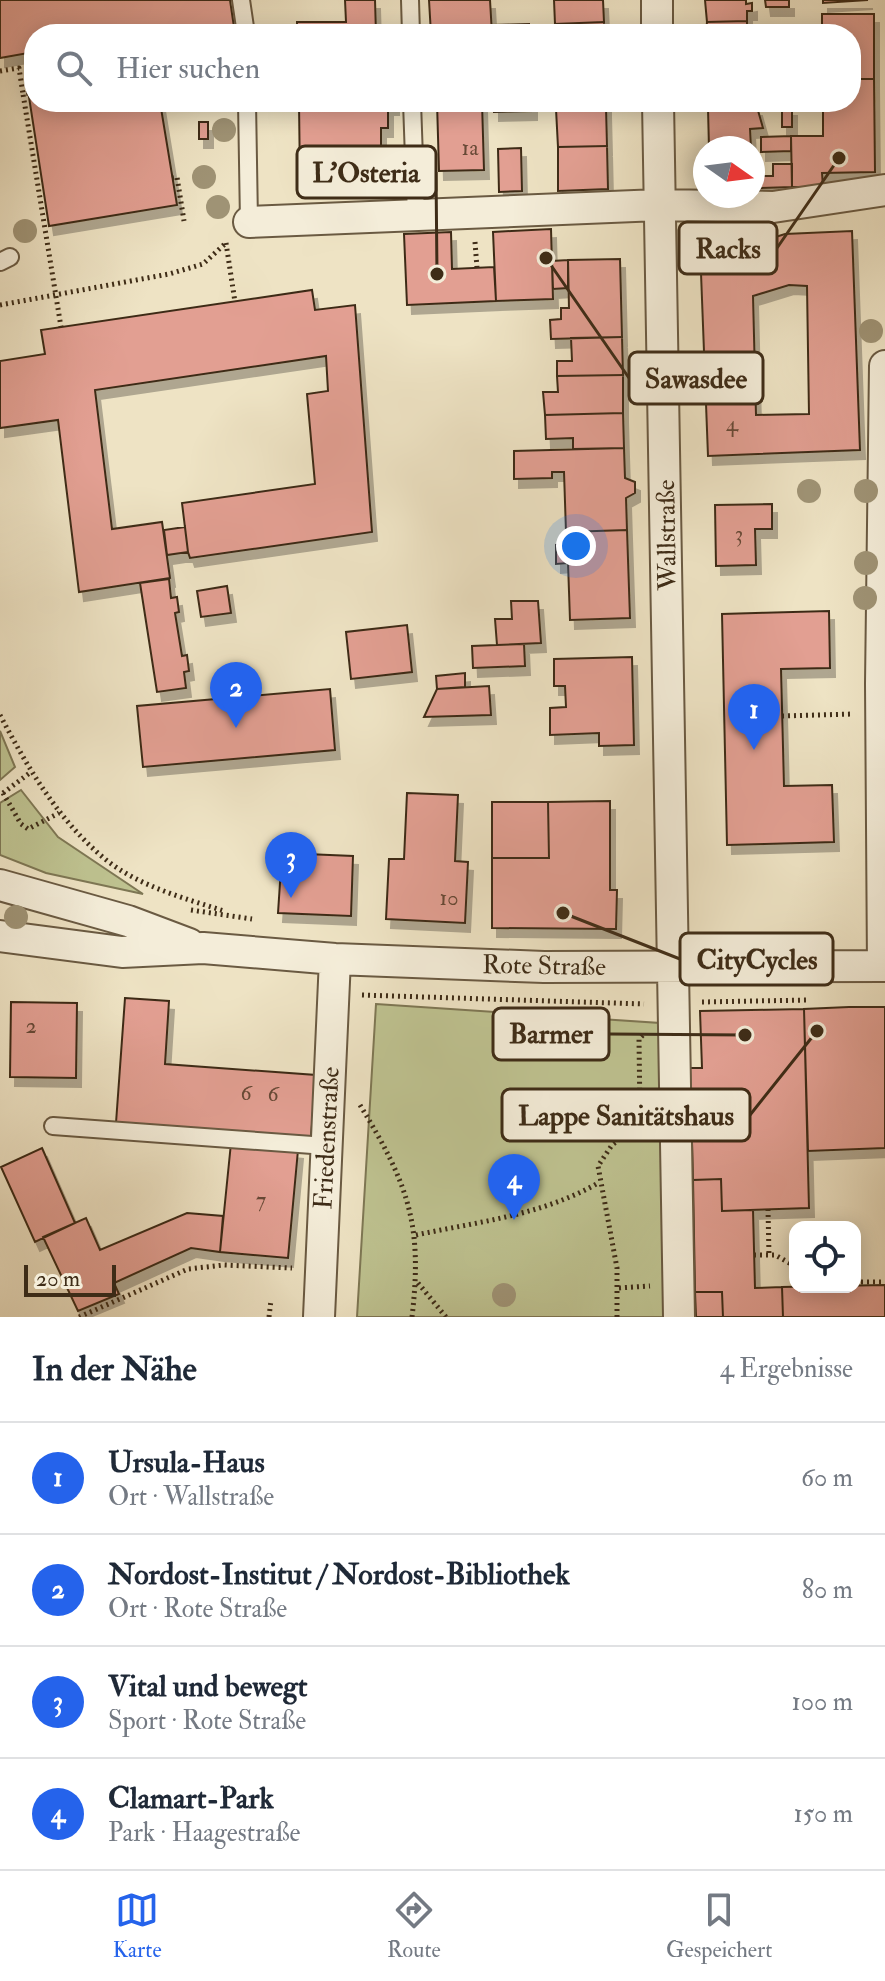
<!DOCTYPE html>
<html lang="de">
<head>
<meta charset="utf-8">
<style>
	:root { --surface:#fff; --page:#f6f6f7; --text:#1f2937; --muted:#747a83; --line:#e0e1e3; --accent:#2563eb }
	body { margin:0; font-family:"IM FELL Double Pica",serif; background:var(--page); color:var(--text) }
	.controls { position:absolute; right:24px; bottom:24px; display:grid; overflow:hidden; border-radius:16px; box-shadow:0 4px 20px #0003 }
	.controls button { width:72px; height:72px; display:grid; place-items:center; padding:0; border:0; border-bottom:2px solid var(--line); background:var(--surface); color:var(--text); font:40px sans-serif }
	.compass { position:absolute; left:693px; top:136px; width:72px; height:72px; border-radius:50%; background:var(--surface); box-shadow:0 4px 20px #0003; rotate:104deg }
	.scale { position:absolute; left:24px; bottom:20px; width:92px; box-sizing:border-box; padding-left:8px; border:4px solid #3e2c17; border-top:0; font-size:22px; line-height:28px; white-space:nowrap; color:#3e2c17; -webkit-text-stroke:6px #f4edd9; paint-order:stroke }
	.you { position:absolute; left:576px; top:546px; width:28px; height:28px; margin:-20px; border:6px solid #fff; border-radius:50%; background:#1a73e8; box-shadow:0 0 0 12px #1a73e833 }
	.badge { display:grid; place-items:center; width:52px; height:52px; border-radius:50%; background:var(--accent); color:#fff; font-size:26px; font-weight:700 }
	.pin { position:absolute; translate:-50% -66px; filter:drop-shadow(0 2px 4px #0008) }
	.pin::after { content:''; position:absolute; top:42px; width:28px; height:24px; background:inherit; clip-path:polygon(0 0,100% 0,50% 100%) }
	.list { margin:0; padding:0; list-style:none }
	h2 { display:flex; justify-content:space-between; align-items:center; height:104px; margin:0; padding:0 32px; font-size:34px }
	h2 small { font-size:26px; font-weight:400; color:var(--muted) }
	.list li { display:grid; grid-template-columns:52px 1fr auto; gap:24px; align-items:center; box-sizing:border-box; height:112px; padding:0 32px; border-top:2px solid var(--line) }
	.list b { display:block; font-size:30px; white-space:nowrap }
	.list p { margin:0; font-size:26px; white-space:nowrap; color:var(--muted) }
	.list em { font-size:26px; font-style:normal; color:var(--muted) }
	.icon { flex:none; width:44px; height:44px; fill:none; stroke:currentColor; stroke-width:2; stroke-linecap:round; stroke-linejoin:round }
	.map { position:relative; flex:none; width:885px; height:1317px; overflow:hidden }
	.search { position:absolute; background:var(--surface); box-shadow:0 4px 20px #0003; left:24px; right:24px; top:24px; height:88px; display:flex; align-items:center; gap:20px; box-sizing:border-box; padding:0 28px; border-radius:32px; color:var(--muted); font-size:30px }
	.sheet { height:552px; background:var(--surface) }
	nav { display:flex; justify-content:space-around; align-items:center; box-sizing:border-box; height:112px; border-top:2px solid var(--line); background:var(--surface); font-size:22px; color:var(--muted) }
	nav a { display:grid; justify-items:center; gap:4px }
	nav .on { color:var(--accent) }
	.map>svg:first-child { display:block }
	.green { fill:#bec290; stroke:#7e7754; stroke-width:2 }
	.building { fill:#e29f92; stroke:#3e2c17; stroke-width:2; fill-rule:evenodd; filter:url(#shadow) }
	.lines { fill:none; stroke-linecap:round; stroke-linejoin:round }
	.lane-casing { stroke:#6a5a42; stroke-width:20 }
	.street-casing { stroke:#6a5a42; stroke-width:34 }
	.path { stroke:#3e2c17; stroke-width:5; stroke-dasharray:2 4; stroke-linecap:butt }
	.lane { stroke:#f4edd9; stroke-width:16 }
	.street { stroke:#f4edd9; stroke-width:30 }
	.tree { fill:#9f9375 }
	.labels { text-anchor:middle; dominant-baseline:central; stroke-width:6; stroke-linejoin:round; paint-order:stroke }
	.number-label { font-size:22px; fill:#674936 }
	.street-label { font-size:26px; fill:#3e2c17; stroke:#f4edd9 }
	.leader { fill:none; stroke:#3e2c17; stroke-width:3 }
	.callout-dot { fill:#3e2c17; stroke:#f4edd9; stroke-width:3 }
	.callout { fill:#f4edd9; stroke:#3e2c17; stroke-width:3 }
	.callout-label { font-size:28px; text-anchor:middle; font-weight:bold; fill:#3e2c17 }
</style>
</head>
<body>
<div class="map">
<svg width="885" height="1317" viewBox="0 0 885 1317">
	<defs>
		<filter id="shadow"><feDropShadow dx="5" dy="9" stdDeviation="0" flood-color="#0004"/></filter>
	</defs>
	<rect width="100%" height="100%" fill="#eee3c4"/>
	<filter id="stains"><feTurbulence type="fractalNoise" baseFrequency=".0025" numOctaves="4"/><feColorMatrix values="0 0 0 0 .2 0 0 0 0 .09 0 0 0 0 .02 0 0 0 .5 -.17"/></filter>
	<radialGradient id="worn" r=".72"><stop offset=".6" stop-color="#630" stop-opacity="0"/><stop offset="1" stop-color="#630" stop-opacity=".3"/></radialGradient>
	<path class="green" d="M0 731 15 767 0 780Z
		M21 790 58 837 143 894 46 873 0 855V803Z
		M376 1004 660 1023 666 1317H357Z"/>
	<path class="building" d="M0 0H230L235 34H34V52L0 58Z
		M345 0H375L376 34H297V22H346Z
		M429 0H490L492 34H431Z
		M554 0H603L604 22 555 24Z
		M705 0H746V4L752 3V11H747V21L707 22Z
		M765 0H789V7H766Z
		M823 0H868L823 3Z
		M822 14H874V79H851V34H822Z
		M747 21V31L706 32 707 22Z
		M604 22V34H556L555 24Z
		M529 24V34H492V25Z
		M747 31V34H706V32Z
		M851 79H874L875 172 822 173 823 187H792L791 136H823V102H851Z
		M29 97H34V102H160L177 205 49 226Z
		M394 102V106H388V128H381V180L300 181 299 103 292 102Z
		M437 102H482L484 170 439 171Z
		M494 102H532V111L494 112Z
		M556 102H606V107L556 109Z
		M708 102H750V108L708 109Z
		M606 107 607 146 558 147 556 109Z
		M757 107 763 128 750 129 751 148H709L708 109Z
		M782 107H792V127H782Z
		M199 122H208V139H199Z
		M791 136V151L761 152V137Z
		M607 146 608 189 558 191V147Z
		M521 148 522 191 499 192 498 149Z
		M773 164H792V187L761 188V176H773Z
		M753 176H761V188H753Z
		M551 229 553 299 496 301 493 232Z
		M852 231 860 450 708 456 700 247 750 245 785 234ZM789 285 807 286 809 414 756 415 753 296Z
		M451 232 452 269 494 267 496 301 407 305 404 234Z
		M620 259 622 337 551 339 550 320 561 319V308H569L568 260Z
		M568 260V288L553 289 552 261Z
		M312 290 315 310 355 305 372 532 190 558 188 552 182 503 315 484 307 394 328 391 326 356 95 390 112 529 162 522 170 578 79 592 58 420 0 428V361L45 354 41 330Z
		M622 337 623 375 557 376V361H572L571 338Z
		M623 375V413L545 415 543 392H558L557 376Z
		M623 413 624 448 573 449V438L546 439 545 415Z
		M624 448 625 478 635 482V493L626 498 627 530 566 532 564 472H552V478L514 479V451Z
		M772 504V529H755L756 565 716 566 715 505Z
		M185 527 188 552 167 555 164 530Z
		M627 530 630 618 570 620 568 563 556 564V545L566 544V532Z
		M169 579 171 598 177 597 179 612 175 613 182 656 187 655 189 671 184 672 186 688 157 692 140 583Z
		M227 586 231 613 201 617 197 591Z
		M511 601H538L541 643 497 645 495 619H512Z
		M829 611 830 668 781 669 784 786 832 785 834 842 727 845 722 614Z
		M407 625 412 672 351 679 346 632Z
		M524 644 525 666 473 668 472 646Z
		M632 657 634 745 599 746V733L550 735V708L566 707 565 686H554V659Z
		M465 673V687L437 689 436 676Z
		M489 686 491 715 424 717 437 689Z
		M330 689 335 750 143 767 137 706Z
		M407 793 458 795 455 861 468 862 465 923 386 919 389 859H404Z
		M610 801V890H617L616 929 492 928V858H549L548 802Z
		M492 802H548L549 858H492Z
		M282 853 353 856 351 916 278 913Z
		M125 998 169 1001 165 1064 316 1075 311 1137 116 1123Z
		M11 1002 77 1003 76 1078 10 1077Z
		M849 1007H885V1148L808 1151 804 1009Z
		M804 1009 809 1208 722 1211 721 1179 693 1180 690 1068H702L700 1011Z
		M231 1143 298 1150 288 1258 220 1252Z
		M42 1148 75 1223 35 1242 1 1167Z
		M721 1179 722 1211 753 1210 755 1288 782 1287 783 1317H723L722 1292H695L693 1180Z
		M187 1213 223 1216 220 1252 191 1248 114 1283 119 1294 78 1311 43 1237 86 1218 100 1250Z
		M885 1285V1317H783L782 1287Z
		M695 1292H722L723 1317H696Z"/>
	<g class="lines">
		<g class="lane-casing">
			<path id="lane" d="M241 0 246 34
				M410 0 411 34
				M247 102 249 222
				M412 102 416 215
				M0 262 10 257
				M53 1126 326 1146"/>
		</g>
		<g class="street-casing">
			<path id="street" d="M657 0V34
				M658 102 679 1317
				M249 222 659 205 773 207 885 190
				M0 885 128 921 189 944
				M0 936 122 952 203 948 335 959 544 967 885 966
				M883 966 881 684 885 366
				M319 1317 335 959"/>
		</g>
		<path class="path" d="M0 71 19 68 23 94
			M34 92 23 94 61 327
			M172 178 177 177 184 221
			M475 242 477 268
			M226 243 235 302
			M0 305 169 274 203 264 227 242
			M0 715C28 768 58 820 105 859 138 886 184 898 224 911
			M782 716 853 714
			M3 793 21 824 28 829 59 813
			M3 793 31 772
			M191 910 252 919
			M362 995 644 1004
			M702 1002 808 1000
			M360 1105C408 1184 423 1224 412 1317
			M768 1209 769 1255
			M416 1235C477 1222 543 1215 598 1183
			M754 1255H775L795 1266
			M855 1282H885
			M418 1283 446 1317
			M619 1288 650 1286
			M79 1317 188 1269 224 1265 292 1268
			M269 1317 271 1300
			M617 1317V1268L598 1166 612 1145 636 1127 640 1116 639 1039 643 1035"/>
		<use href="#lane" class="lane"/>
		<use href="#street" class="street"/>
	</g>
	<g class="tree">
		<circle cx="224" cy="130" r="12"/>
		<circle cx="204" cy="177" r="12"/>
		<circle cx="218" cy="207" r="12"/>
		<circle cx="25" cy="231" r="12"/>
		<circle cx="871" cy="331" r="12"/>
		<circle cx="809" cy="491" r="12"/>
		<circle cx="866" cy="491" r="12"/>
		<circle cx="866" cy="563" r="12"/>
		<circle cx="865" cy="598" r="12"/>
		<circle cx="16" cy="917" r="12"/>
		<circle cx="504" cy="1295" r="12"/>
	</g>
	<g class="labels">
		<g class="number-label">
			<text x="470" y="148">1a</text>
			<text x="732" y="424">4</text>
			<text x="739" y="534">3</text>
			<text x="449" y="898">10</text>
			<text x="31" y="1026">2</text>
			<text x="246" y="1093">6</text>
			<text x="273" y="1094">6</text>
			<text x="261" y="1200">7</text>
		</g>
		<g class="street-label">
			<text transform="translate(667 535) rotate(-91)">Wallstraße</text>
			<text transform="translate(544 966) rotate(1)">Rote Straße</text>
			<text transform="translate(327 1138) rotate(-87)">Friedenstraße</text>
		</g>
	</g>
	<path class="leader" d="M437 274L436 172M839 158L777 248M546 258L629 378M563 913L680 959M745 1035L609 1034M817 1031L750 1115"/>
	<g class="callout-dot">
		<circle cx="437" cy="274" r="8"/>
		<circle cx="839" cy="158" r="8"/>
		<circle cx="546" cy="258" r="8"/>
		<circle cx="563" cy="913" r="8"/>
		<circle cx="745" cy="1035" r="8"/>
		<circle cx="817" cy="1031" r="8"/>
	</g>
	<g class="callout">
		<rect x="297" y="146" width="139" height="52" rx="8"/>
		<rect x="679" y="222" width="98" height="52" rx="8"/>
		<rect x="629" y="352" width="134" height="52" rx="8"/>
		<rect x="680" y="933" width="153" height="52" rx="8"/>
		<rect x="493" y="1008" width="116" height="52" rx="8"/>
		<rect x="502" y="1089" width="248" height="52" rx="8"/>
	</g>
	<g class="callout-label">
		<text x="366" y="182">L'Osteria</text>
		<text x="728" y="258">Racks</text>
		<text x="696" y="388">Sawasdee</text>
		<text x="757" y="969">CityCycles</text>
		<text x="551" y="1043">Barmer</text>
		<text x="626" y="1125">Lappe Sanitätshaus</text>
	</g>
	<rect width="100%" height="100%" filter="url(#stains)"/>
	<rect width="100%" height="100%" fill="url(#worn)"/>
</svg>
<div class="controls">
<button><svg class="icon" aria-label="locate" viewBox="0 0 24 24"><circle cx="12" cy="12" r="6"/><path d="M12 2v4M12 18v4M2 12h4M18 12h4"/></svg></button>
</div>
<svg class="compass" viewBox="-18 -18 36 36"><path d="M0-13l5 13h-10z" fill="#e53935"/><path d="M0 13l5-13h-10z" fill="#747a83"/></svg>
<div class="scale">20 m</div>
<div class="you"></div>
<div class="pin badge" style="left:754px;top:750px">1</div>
<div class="pin badge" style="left:236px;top:728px">2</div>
<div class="pin badge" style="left:291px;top:898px">3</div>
<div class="pin badge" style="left:514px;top:1220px">4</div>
<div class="search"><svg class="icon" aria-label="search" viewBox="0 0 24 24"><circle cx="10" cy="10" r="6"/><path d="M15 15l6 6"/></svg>Hier suchen</div>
</div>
<section class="sheet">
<h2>In der Nähe<small>4 Ergebnisse</small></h2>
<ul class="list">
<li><span class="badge">1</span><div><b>Ursula-Haus</b><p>Ort · Wallstraße</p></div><em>60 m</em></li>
<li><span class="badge">2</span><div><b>Nordost-Institut / Nordost-Bibliothek</b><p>Ort · Rote Straße</p></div><em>80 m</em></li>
<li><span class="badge">3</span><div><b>Vital und bewegt</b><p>Sport · Rote Straße</p></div><em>100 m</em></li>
<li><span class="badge">4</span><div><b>Clamart-Park</b><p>Park · Haagestraße</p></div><em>150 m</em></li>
</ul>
</section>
<nav>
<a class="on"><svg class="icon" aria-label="map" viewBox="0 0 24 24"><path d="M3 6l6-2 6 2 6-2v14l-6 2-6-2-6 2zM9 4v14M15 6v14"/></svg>Karte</a>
<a><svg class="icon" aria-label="directions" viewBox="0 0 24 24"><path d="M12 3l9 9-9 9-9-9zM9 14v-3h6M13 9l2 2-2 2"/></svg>Route</a>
<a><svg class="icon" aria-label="saved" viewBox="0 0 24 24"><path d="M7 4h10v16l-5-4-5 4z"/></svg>Gespeichert</a>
</nav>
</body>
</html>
